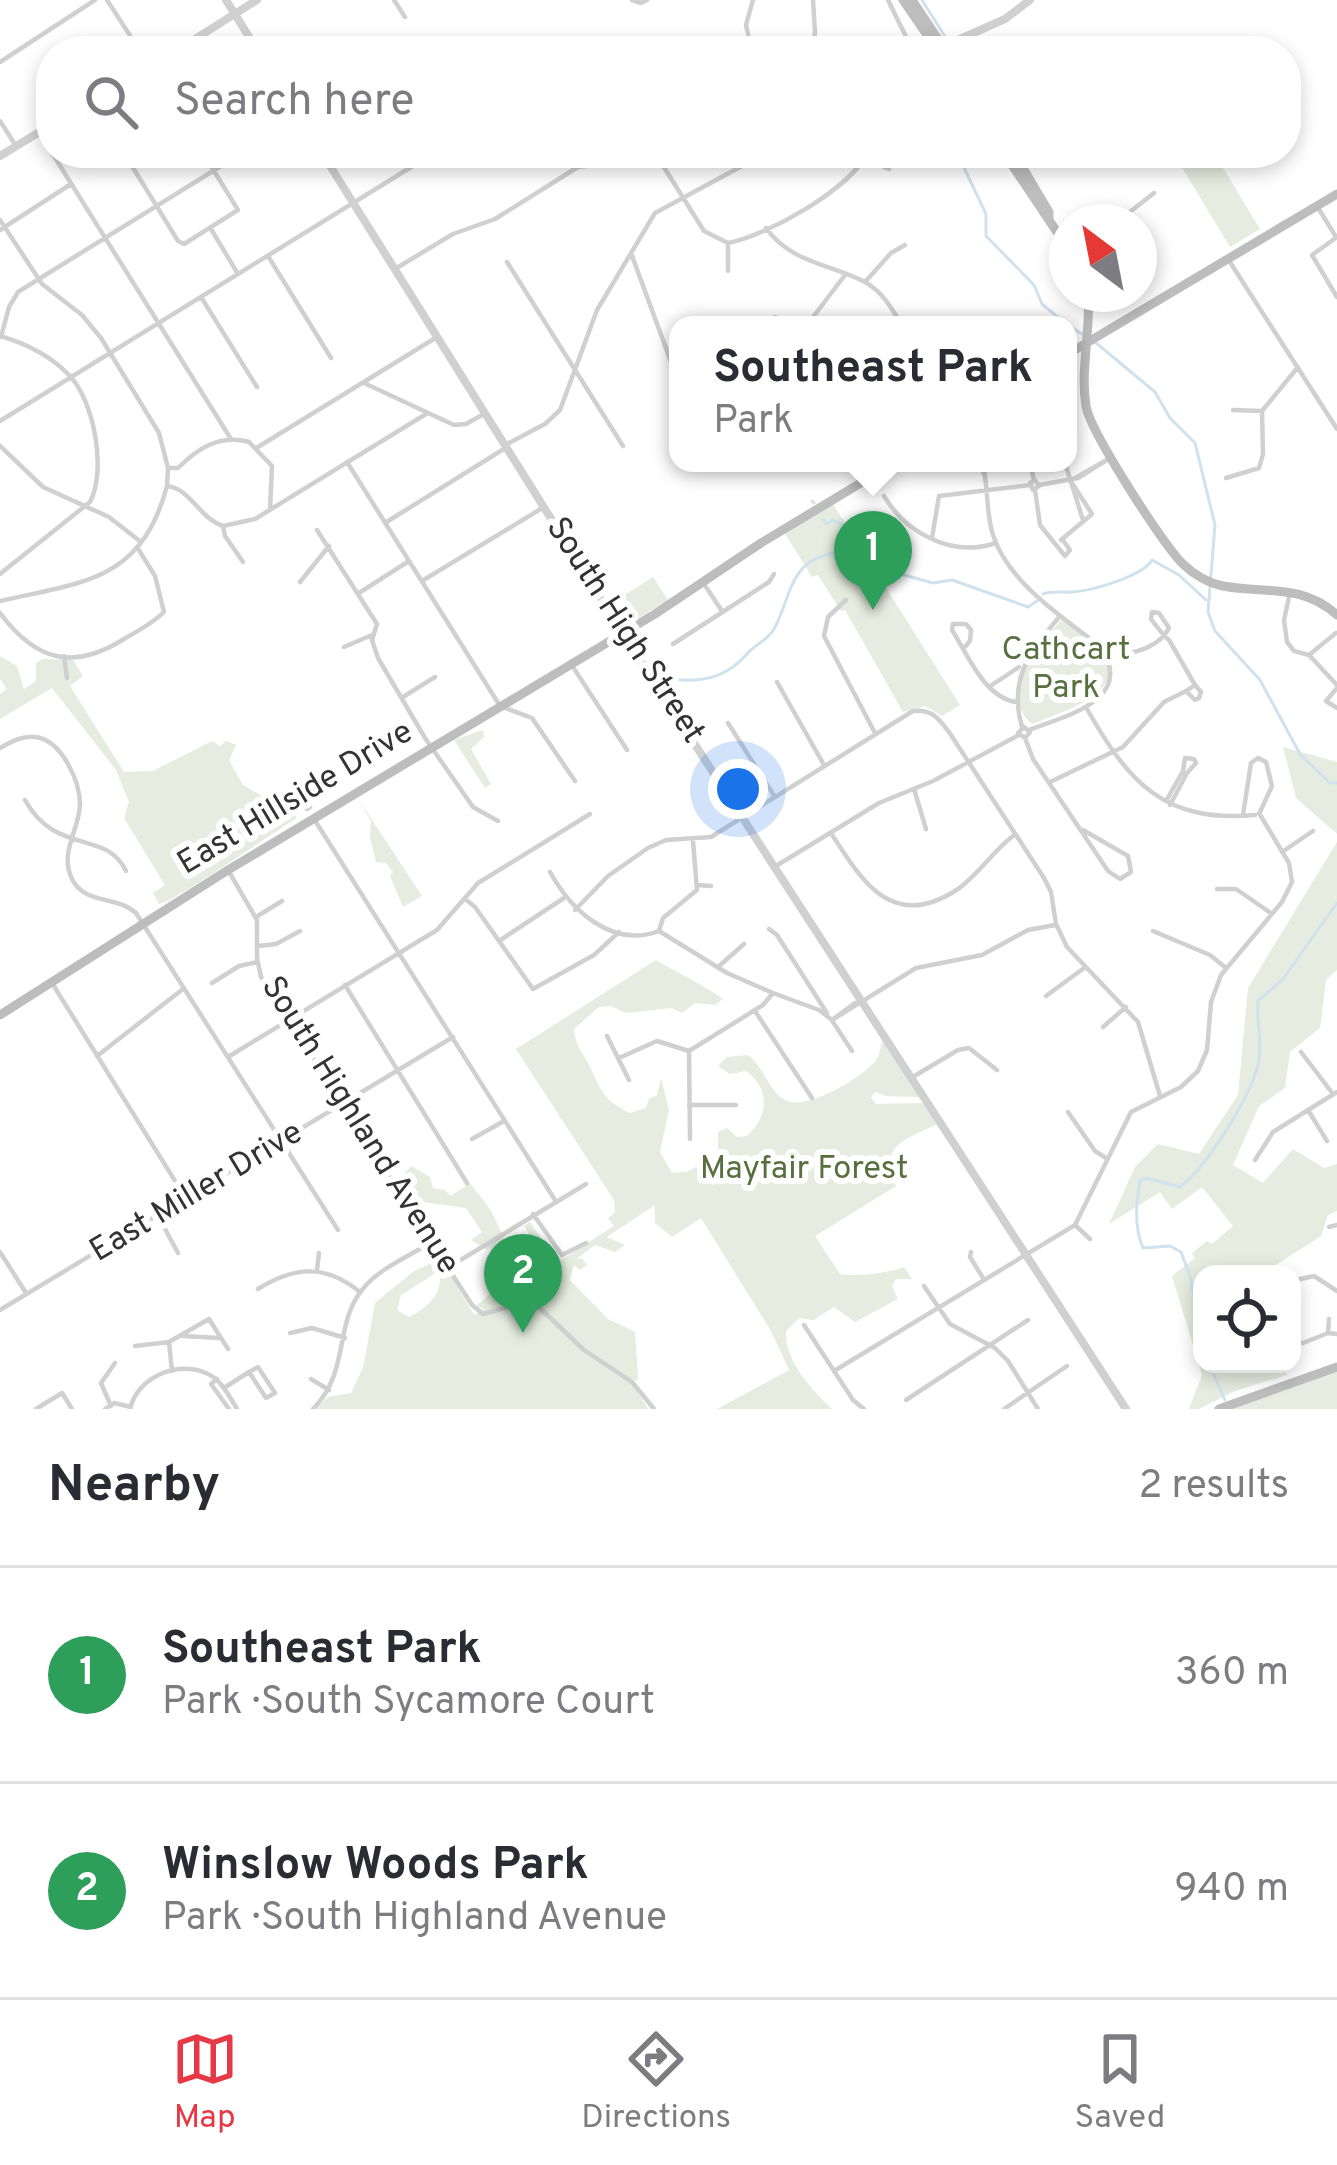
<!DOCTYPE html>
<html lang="en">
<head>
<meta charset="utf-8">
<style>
	:root { --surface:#fff; --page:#f7f7f7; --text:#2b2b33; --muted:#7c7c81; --line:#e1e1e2; --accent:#e63946 }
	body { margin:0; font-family:Overpass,sans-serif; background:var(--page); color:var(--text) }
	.controls { position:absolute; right:36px; bottom:36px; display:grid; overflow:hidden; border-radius:24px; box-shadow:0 6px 18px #0003 }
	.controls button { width:108px; height:108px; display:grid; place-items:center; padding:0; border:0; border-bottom:3px solid var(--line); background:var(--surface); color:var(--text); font:60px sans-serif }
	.compass { position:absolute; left:1049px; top:204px; width:108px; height:108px; border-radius:50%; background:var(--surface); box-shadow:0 6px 18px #0003; rotate:328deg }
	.you { position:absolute; left:738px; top:789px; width:42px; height:42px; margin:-30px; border:9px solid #fff; border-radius:50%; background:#1a73e8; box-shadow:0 0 0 18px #1a73e833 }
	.badge { display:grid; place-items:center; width:78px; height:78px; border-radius:50%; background:var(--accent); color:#fff; font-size:39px; font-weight:700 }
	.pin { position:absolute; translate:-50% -99px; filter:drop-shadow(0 3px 6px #0008) }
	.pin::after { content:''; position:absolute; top:63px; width:42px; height:36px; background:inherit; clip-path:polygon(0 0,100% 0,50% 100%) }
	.popup { position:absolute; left:669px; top:316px; width:408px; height:156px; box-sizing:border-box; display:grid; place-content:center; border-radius:24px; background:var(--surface); filter:drop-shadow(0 3px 9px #0005); font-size:39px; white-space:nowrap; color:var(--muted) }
	.popup b { font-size:45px; color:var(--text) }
	.popup::after { content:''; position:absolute; left:50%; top:100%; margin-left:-24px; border:24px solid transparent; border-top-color:var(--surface) }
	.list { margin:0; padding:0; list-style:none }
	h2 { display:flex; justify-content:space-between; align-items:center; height:156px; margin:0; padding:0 48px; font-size:51px }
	h2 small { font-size:39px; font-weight:400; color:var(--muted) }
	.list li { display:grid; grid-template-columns:78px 1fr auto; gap:36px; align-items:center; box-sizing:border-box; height:216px; padding:0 48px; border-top:3px solid var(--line) }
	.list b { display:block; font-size:45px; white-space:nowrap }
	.list p { margin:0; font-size:39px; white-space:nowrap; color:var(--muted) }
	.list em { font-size:39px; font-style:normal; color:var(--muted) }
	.icon { flex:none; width:66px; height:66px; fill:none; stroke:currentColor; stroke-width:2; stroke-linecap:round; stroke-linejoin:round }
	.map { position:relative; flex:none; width:1337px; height:1409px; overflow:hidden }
	.search { position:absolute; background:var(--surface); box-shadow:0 6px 18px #0003; left:36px; right:36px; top:36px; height:132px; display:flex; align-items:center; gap:30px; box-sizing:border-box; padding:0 42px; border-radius:48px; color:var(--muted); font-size:45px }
	.sheet { height:588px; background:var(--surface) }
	nav { display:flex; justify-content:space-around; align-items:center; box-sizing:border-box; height:168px; border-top:3px solid var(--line); background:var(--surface); font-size:33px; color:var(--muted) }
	nav a { display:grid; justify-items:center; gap:6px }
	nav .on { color:var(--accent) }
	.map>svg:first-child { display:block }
	.green { fill:#e6ecdf }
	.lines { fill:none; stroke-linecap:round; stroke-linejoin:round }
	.stream { stroke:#cfe2ee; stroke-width:3 }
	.minor { stroke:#d0d0d0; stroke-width:4.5 }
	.tertiary { stroke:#d0d0d0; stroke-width:8 }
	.secondary { stroke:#bdbdbd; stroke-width:9 }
	.labels { text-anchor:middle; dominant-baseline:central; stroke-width:12; stroke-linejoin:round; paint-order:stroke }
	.street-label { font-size:33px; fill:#333; stroke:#fff }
	.park-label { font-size:33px; fill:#56703f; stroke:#fff }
</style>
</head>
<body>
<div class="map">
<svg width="1337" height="1409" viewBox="0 0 1337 1409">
	<rect width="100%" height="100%" fill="#fff"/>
	<path class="green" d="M1203 153H1214L1260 229 1230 247 1181 166Z
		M833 504 960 705 942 716 925 706 903 712 845 610 841 611 818 575 812 577 784 532Z
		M653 577 668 600 629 624 624 623 612 603Z
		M1062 619C1073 627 1091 636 1100 647 1136 692 1061 712 1032 724 996 693 1039 644 1062 619Z
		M0 656 17 666 24 689 36 681V663L43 659 73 660 83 676 70 686 124 772 153 771 212 741 220 746 226 741 236 745 229 760 243 785 264 797 257 803 263 813 283 803 297 818C275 831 173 903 159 904L153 893 165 885 124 818 129 802 116 770 52 688 0 719V694L7 689 0 679Z
		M483 730 484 737 471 749 491 784 485 788 454 740Z
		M1283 747 1337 762V834L1296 798Z
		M357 797 422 896 403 907 390 876 393 872 386 863 376 862 370 837 371 821Z
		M1337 842V970L1326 980 1320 1028 1290 1052 1285 1088 1259 1106 1233 1165 1263 1183 1293 1149 1324 1168 1337 1164V1211L1328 1215 1321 1236 1262 1274H1202V1364H1283L1287 1375 1235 1391 1199 1409H1189L1202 1375 1172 1276 1195 1258 1192 1253 1207 1241 1212 1244 1233 1226 1202 1187 1172 1209 1160 1192 1109 1224 1135 1167 1158 1144 1199 1154 1238 1095 1248 988Z
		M656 960C679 974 701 983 723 999L715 1005 695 1003 682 1013 671 1008 626 1013 611 1006 599 1007 574 1029C575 1046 583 1053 590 1067 603 1093 602 1099 630 1113L646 1108 649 1099 657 1095 661 1078 669 1110 660 1152 672 1173 687 1172 718 1155V1132L727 1128 737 1137 747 1136C769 1117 770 1088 746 1071L730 1074 718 1066 727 1057 748 1055C765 1069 768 1089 783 1099 804 1113 857 1080 874 1063 879 1059 881 1045 883 1037L919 1097 886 1096 875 1092 871 1098 876 1104 923 1103 937 1124C908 1140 877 1142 896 1186L815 1236 840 1274C856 1277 888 1273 904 1267L912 1279H896L892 1286 898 1299 855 1322 834 1307 813 1320 799 1318 786 1331C784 1360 812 1390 832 1409H717L789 1370 771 1331 701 1218 672 1237 655 1223V1205L607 1237 625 1245 615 1252 595 1245 576 1259 582 1258 587 1265 580 1270 574 1265 570 1280 608 1319 635 1332 638 1377 637 1381 629 1378 648 1409H316L328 1397 351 1393 363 1368 375 1303 414 1271 436 1261 444 1268 401 1295 397 1310 409 1317C427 1308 442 1295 440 1274L449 1272 474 1315 484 1309 476 1306 509 1277 490 1248 487 1250 471 1240 482 1232 466 1208 408 1200 395 1181 412 1166 430 1177 433 1188 445 1190 451 1196 470 1183C477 1193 487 1203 493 1215 506 1238 510 1272 543 1263L522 1239 529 1234 524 1226 530 1222 558 1262 614 1226 608 1218 615 1213 614 1200 516 1049Z
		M1337 1370V1409H1228Z"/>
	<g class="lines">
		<path class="stream" d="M922 0 954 51
			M957 153 986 214V236L1034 285 1042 304 1067 325
			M1068 325 1082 334
			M1095 342 1155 392 1170 418 1195 443 1215 525 1208 612 1215 631 1260 680 1300 754 1330 783H1337
			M812 501 814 503
			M823 519 826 524 833 520 852 530 868 556 886 570 933 583 952 580 1028 607 1037 601
			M1043 594C1053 590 1061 593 1072 592 1092 591 1143 576 1152 560L1179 575 1206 600
			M660 677C694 684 723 681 746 655 755 644 767 641 774 629 785 610 788 584 803 568 818 553 844 550 865 551
			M1202 1343 1191 1279 1181 1252 1170 1246 1143 1248C1134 1227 1136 1204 1140 1181L1147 1178 1180 1187C1207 1167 1254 1092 1259 1059 1262 1039 1256 1020 1258 1001L1283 979 1337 903
			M1209 1364 1225 1400"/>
		<path class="minor" d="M107 0 140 51
			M394 0 405 17
			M632 0 641 3 647 0
			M888 0 913 51
			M96 47 99 51
			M752 51 746 25 753 0
			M811 51 815 33 813 0
			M0 62 95 0
			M46 82 51 90
			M0 121 16 146
			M39 132 51 151
			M52 153 231 439
			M124 153 178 241 184 244 238 210 203 153
			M655 153 704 231 728 243C766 236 851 189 867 153
			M864 159 889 169
			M1317 206 1336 237
			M0 220 42 284 82 315 101 338 159 433 168 468 167 486C190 488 200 519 223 526L225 536 243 562
			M1117 222 1154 193
			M766 228C791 263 830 264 865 282 883 292 892 309 902 325
			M211 229 238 274
			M0 230 71 184
			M1337 237 1312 255 1337 297
			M631 253 678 381
			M268 256 331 358
			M1228 259 1337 429
			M507 262 623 446
			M395 269 453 234 495 219 578 167 587 166
			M728 271V243
			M865 282 891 253 905 245
			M201 297 257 387
			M775 317 793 325
			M807 325 845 275
			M0 336C24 343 50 356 68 374 94 399 107 470 90 502L0 574
			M1 337 9 307 18 292 242 153
			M364 383 454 425 466 424 484 414
			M1233 410 1262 411
			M0 421 434 153
			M505 445 545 424 560 410 597 310 655 213 766 153
			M0 446 43 487 109 517 141 542
			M258 447 437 337
			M347 462 500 706 532 718 575 781
			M980 463 985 477 984 463
			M1030 463 1034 480
			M1065 463 1083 520
			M168 468H178C198 448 220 434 249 442L272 466 270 510
			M985 477C988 496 987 517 993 535 1008 582 1063 618 1100 646 1137 700 1065 716 1029 730
			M1075 478 1110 458
			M1226 478 1259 468 1263 454 1262 411 1298 367
			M1035 480 1039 486 1033 490 1030 483Z
			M1039 485 1078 478 1110 458
			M1035 490 1040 525 1065 556 1070 550 1062 539
			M884 496C906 533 952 558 996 543
			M385 523 507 447
			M223 526 255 519 426 414
			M317 530 377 624 372 640 378 658 425 738 473 807 498 821
			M932 538 939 496 1030 485
			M1061 540 1092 514 1072 483
			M422 581 544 507
			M702 581 722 611
			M300 582 329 546
			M359 593 409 561
			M1289 597 1284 620 1287 642 1294 651 1309 655 1337 685
			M846 600 828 617 824 636 875 733
			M0 601C83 582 141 582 167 486
			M0 613C36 661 73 671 124 639 138 631 153 623 164 612L155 576 137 547
			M673 644 769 582 774 574
			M344 647 372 635
			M963 649 970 641 971 630 966 624H953L952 630C968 655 984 697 1016 702
			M1309 655 1336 633
			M64 656 67 678
			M1107 658C1130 653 1158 650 1169 628L1159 613 1152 612 1151 619C1157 627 1162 634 1169 640L1195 685 1186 691
			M573 667 627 750
			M777 682 824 765
			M989 687 1019 667
			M1337 688 1326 701 1337 708
			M403 697 435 677
			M1087 709C1129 783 1164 823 1255 815
			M728 723 773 794
			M1022 727C1008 679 1030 651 1060 616
			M1024 727 1030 732 1025 738 1018 733Z
			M1025 738 1033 759 1108 871 1120 879 1131 872 1128 856 1083 830
			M0 748C11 742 23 735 36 737 62 741 80 781 80 805 79 830 59 853 72 879 85 905 116 895 136 913L338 1230
			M1052 781 1123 747 1164 702 1186 691 1195 700 1199 698 1201 692 1195 685
			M914 789 926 829
			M25 800C56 856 106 829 126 871
			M1166 801 1183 771 1185 758 1194 759 1196 763 1187 773 1170 805
			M307 809 310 807
			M1243 815 1251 763 1258 758 1266 762 1272 786 1260 812
			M314 819 555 1200
			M831 833C863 883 893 932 958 889 979 874 993 851 1013 836
			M1282 852 1313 831
			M776 866 879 803 933 781 1019 735
			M228 870 257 920V958L261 977 472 1305 483 1314 524 1303 541 1309 584 1350 632 1382 654 1409
			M550 872C571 910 612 949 659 931L727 973 773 993
			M698 885 711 886
			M1217 889H1236L1272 914
			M465 899 475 907 533 989 594 955 619 932
			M575 910 608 876 648 848 666 840 711 837 913 711C932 709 938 718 949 732L1044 878 1051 892 1056 924 1067 947 1138 1022 1160 1096
			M256 917 282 901
			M769 929 777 935 827 1013
			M659 931 663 918 697 890 693 841
			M1153 931 1210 955 1226 968
			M499 941 564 898
			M258 946 276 944 300 931
			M718 967 744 944
			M52 983 185 1197
			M212 983 239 966 257 962
			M345 985 467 1183
			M1046 996 1084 968
			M755 1011 812 1098
			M832 1020 916 968 982 955 1028 930 1055 925
			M832 1020 855 1003 862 1002
			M833 1022 852 1051
			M1103 1027 1126 1007
			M607 1036 629 1080
			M689 1051 763 1005 773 993 819 1010 832 1020
			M689 1051 690 1139
			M1301 1052 1333 1094
			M97 1056 183 989
			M228 1057 437 930 478 883 590 814
			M619 1058 657 1041 689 1051
			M911 1078 958 1050 969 1048 997 1070
			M689 1105H736
			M1308 1110 1327 1141
			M1068 1112 1095 1151 1106 1158
			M472 1139 504 1121
			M1255 1160 1273 1132 1337 1092
			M533 1214 562 1255 586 1243
			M158 1216 178 1253
			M1075 1225 1090 1239
			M1329 1227 1337 1225
			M0 1252 26 1293
			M971 1252 970 1257 983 1278
			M449 1267 586 1184
			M317 1270 319 1253
			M1292 1281 1314 1276 1337 1291
			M924 1286 950 1324 995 1348 1008 1361 1038 1409
			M258 1289C295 1266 325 1264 360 1292
			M0 1310 453 1037
			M804 1325 853 1400 864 1409
			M1293 1332 1299 1343H1303L1328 1333 1337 1334
			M290 1333 312 1328 345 1338
			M1328 1333 1329 1319
			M183 1336 219 1338
			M169 1342 172 1371
			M135 1346 169 1342 209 1319 228 1349
			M258 1367 275 1393 266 1398 249 1372Z
			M834 1371 1075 1225 1131 1112 1181 1087 1198 1071 1207 1050 1211 1002 1221 975 1282 902 1292 882 1289 863 1259 813
			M217 1379 211 1384 229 1409
			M311 1379 329 1390
			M224 1388 249 1372
			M906 1400 1028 1320
			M111 1406 101 1383 115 1363
			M36 1409 62 1393 72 1409
			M105 1409 114 1403 131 1407
			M130 1409C137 1378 176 1360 206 1373 221 1379 229 1396 237 1409
			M313 1409C350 1372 334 1324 362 1290 378 1269 409 1256 432 1242
			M1004 1409 1067 1366"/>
		<path class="tertiary" d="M226 0 258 51
			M942 47 1005 19 1030 0
			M176 51 257 0
			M322 153 622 632 1126 1409
			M0 156 51 125"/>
		<path class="secondary" d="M903 0 938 51
			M912 0 946 51
			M1004 153 1067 247
			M1014 153 1049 212V219
			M1088 294C1091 331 1080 369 1086 406 1090 431 1163 545 1183 564 1193 574 1208 583 1223 586 1265 594 1302 583 1337 615
			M1068 354 1337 194
			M0 1015 228 870 655 614 761 543 894 463
			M1219 1409 1337 1367"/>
	</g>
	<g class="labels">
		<g class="street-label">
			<text transform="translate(624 631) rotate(57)">South High Street</text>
			<text transform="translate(296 799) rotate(-31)">East Hillside Drive</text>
			<text transform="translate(359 1126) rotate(58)">South Highland Avenue</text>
			<text transform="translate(197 1193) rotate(-31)">East Miller Drive</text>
		</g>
		<g class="park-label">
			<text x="1066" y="651">Cathcart<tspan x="1066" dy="38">Park</tspan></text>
			<text x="804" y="1170">Mayfair Forest</text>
		</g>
	</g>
</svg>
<div class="controls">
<button><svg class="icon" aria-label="locate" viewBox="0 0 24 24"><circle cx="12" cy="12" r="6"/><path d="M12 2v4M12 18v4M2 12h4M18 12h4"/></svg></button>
</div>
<svg class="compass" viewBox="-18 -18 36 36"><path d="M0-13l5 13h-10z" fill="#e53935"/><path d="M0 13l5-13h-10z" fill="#7c7c81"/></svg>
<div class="you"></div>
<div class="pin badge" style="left:873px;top:610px;background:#2e9e5b">1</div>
<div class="popup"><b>Southeast Park</b>Park</div>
<div class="pin badge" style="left:523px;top:1333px;background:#2e9e5b">2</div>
<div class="search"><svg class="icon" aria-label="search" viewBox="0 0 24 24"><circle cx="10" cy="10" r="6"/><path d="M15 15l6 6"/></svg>Search here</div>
</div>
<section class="sheet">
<h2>Nearby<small>2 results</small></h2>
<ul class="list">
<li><span class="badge" style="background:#2e9e5b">1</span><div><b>Southeast Park</b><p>Park · South Sycamore Court</p></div><em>360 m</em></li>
<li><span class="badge" style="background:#2e9e5b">2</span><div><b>Winslow Woods Park</b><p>Park · South Highland Avenue</p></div><em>940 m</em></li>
</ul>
</section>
<nav>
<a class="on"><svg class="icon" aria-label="map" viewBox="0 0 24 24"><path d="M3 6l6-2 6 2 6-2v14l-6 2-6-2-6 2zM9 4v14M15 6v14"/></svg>Map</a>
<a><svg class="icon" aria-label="directions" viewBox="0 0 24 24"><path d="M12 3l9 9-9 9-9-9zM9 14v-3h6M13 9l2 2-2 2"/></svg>Directions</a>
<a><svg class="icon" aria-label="saved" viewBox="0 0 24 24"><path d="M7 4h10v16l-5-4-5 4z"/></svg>Saved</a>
</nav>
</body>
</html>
